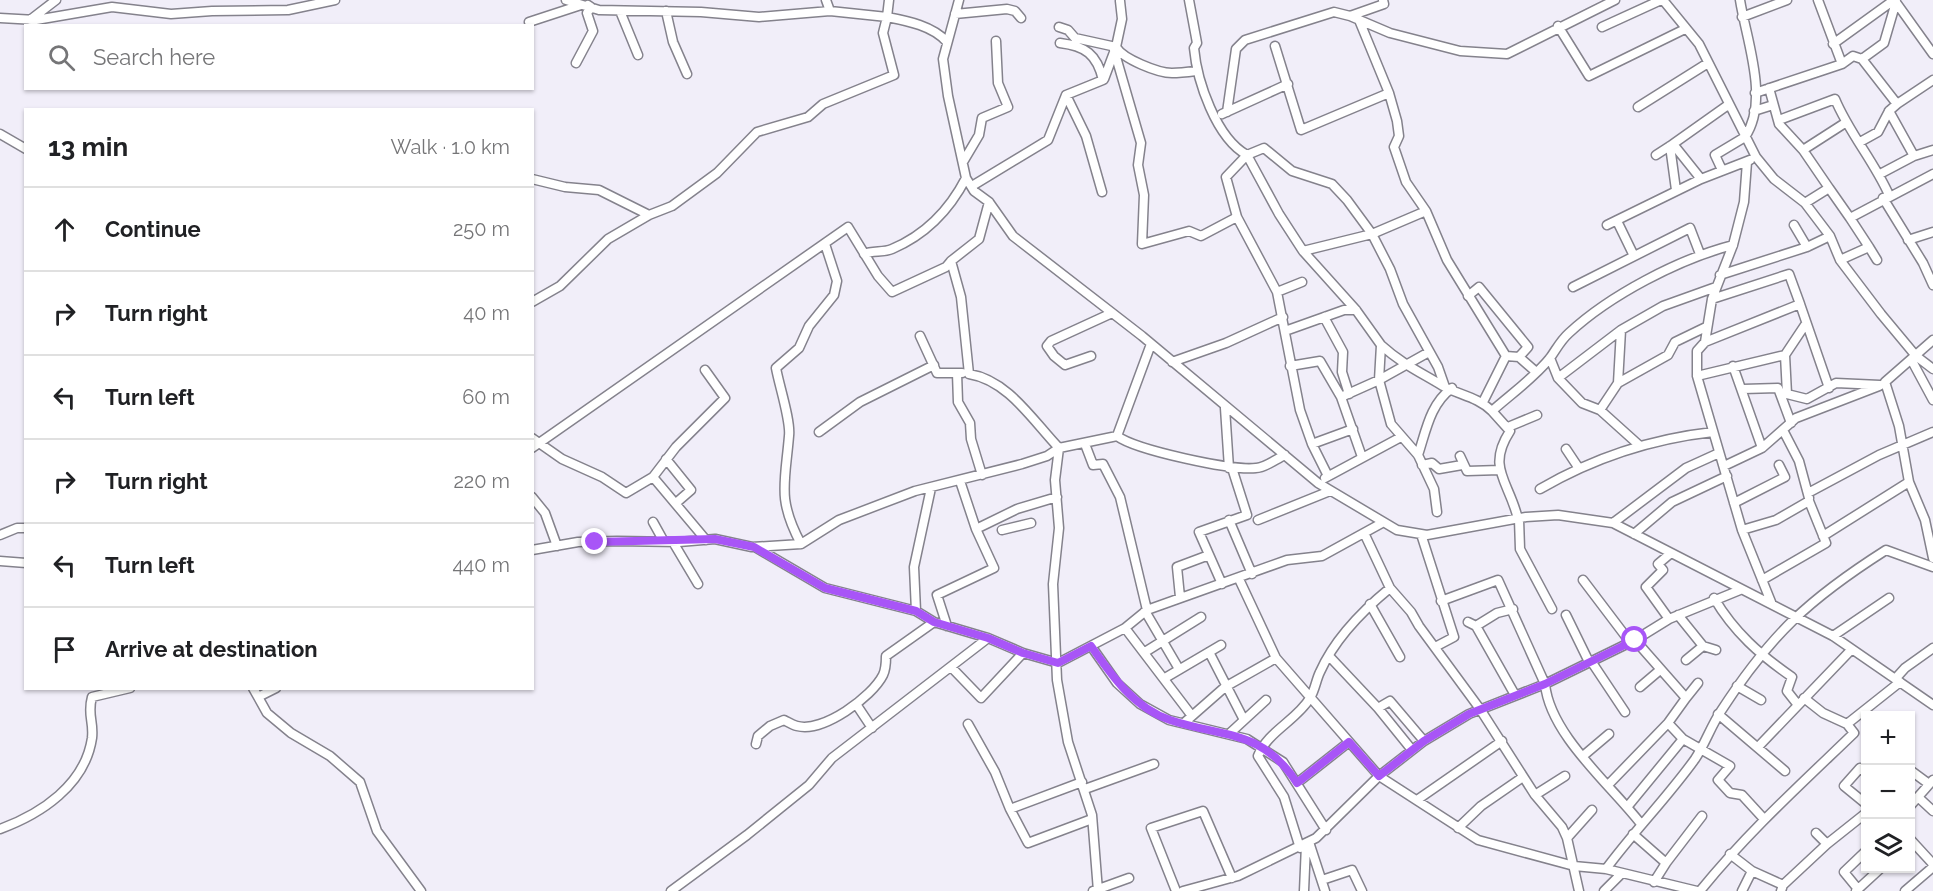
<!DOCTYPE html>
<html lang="en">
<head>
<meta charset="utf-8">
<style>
	:root { --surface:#fff; --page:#f2f2f2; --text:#202124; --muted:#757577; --line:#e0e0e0 }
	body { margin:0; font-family:Raleway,sans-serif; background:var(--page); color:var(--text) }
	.controls { position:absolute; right:18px; bottom:18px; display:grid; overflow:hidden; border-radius:0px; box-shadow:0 2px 4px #0004 }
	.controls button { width:54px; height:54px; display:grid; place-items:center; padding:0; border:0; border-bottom:2px solid var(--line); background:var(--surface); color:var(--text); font:30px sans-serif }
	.stop { position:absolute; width:18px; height:18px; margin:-14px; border:4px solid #a855f7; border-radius:50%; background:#fff }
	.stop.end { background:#a855f7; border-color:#fff; box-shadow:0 2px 6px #0008 }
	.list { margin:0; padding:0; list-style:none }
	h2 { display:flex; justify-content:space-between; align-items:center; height:78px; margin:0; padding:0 24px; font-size:26px }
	h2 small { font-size:20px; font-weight:400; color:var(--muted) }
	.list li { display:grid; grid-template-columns:39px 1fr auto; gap:18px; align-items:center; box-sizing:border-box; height:84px; padding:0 24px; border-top:2px solid var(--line) }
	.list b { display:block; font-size:22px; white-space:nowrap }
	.list em { font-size:20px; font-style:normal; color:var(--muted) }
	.icon { flex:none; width:33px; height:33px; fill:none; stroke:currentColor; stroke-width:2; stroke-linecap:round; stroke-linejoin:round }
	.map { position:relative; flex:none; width:1933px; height:891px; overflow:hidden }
	.search { position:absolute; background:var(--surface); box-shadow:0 2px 4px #0004; left:24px; top:24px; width:510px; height:66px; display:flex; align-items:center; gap:15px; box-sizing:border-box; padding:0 21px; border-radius:0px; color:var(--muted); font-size:22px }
	.panel { position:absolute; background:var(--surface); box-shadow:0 2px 4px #0004; left:24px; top:108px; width:510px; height:582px; border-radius:0px }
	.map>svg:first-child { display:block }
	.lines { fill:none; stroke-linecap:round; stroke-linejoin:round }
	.street-casing { stroke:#84828c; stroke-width:11 }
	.street { stroke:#fff; stroke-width:8 }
	.route { stroke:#a855f7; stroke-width:8 }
</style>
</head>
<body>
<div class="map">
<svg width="1933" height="891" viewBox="0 0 1933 891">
	<rect width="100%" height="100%" fill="#f1eef9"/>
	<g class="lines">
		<g class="street-casing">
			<path id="street" d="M826 0 830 11
				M889 0 887 17C908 21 933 26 947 42
				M959 0 943 59 948 96 966 178 974 191 989 202 1013 236 1142 336 1318 483 1397 530 1427 535 1526 517 1558 515 1613 523 1833 636 1933 705
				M1189 0 1197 43 1194 48C1197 81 1216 138 1247 155L1226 177 1237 217 1277 292 1300 410 1312 444 1328 476
				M1663 0 1699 44 1756 157 1774 179 1805 203 1830 236 1840 260 1881 314 1916 356 1933 369
				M1818 0 1842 64
				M1895 1 1933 54
				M620 11 638 55
				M666 11 673 42 687 74
				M955 14 1007 9 1015 11 1021 18
				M1350 16 1390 33 1460 51 1507 54 1615 0
				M1742 17 1787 0
				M0 18 36 20 112 7 171 14 212 11 288 10 335 0
				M30 20 56 0
				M1359 20 1389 93 1397 121 1399 136 1394 147 1406 182 1426 211 1447 260 1506 356 1519 357 1535 371
				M529 22 581 5
				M1558 26 1589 76 1685 29
				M1059 27 1068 30 1075 38 1116 47 1122 19 1120 1
				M1602 27 1661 0
				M1833 44 1894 0
				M1275 46 1301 130 1389 93
				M1114 50 1141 143 1138 165 1144 195 1142 244 1189 231 1201 236 1237 217
				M1862 59 1884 43 1896 2
				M576 63 593 31 587 13 591 7 588 5
				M1104 79 1116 47C1123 59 1158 73 1172 73 1180 73 1188 72 1196 71
				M1769 88 1779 124 1803 150
				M1755 93 1842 64 1853 56 1862 59 1897 104 1933 80
				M1066 95 1086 136 1102 192
				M1638 107 1708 63
				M1754 111 1773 105
				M1227 112 1236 49 1245 40 1334 12 1350 16 1384 4 1383 0
				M1222 114 1288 84
				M1779 120 1835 99C1849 133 1874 161 1889 195
				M0 134 26 149
				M1860 142 1878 132 1889 111
				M1670 146 1676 190
				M1656 155 1673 144
				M1914 156 1933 150
				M963 162 979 135 982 118 1008 107 998 83 996 41
				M1747 162 1744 202 1733 245 1712 299 1705 342 1697 351V376L1742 530 1771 602
				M1722 170 1715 155 1745 137C1770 100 1746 39 1740 0
				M1880 174 1914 156 1889 111 1897 104
				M532 179 565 187 599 190 649 215 672 206 717 173 757 132 808 117 823 104 894 75 883 33 887 17 830 11 759 17 701 12 599 10 566 0
				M1701 179 1673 144 1728 105
				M972 186 1048 140 1066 95 1103 80C1097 54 1085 46 1060 43
				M1829 188 1803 150 1845 123
				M1883 198 1923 263 1933 285
				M989 202 979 239 951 261 961 297 969 374C1008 380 1033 421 1059 448L1055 480 1059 528 1053 584 1057 680 1068 742 1092 815 1098 891
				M1805 203 1829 188 1850 218 1933 174
				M1617 221 1634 256
				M1607 225 1701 179 1750 160
				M1908 240 1933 232
				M1807 247 1830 236
				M1869 247 1877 260
				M1303 251 1372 234 1426 211
				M864 254C873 250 883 253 892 249 925 235 950 209 966 178
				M1840 260 1869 247 1850 218
				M1720 275 1807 247 1794 225
				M1573 287 1690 228 1700 254
				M1277 292 1302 282
				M1468 296 1479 287 1528 347 1519 357
				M1712 299 1789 274 1800 304
				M532 302 560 286 608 239 649 215
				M1324 317 1343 352 1342 372 1349 394
				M1285 331 1344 310H1356
				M920 336 937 373H962
				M1933 340 1885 382 1899 426 1909 482 1925 520 1933 558
				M1705 342 1800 304 1829 388
				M1381 345C1402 364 1420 372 1443 386 1459 395 1478 397 1492 411
				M1785 355 1805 325
				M1091 356 1065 365 1054 356 1047 346 1051 341 1112 313
				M1550 358 1558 378 1582 403 1600 410 1640 446
				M1912 361 1933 400
				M1172 362 1226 343 1283 317
				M1290 366 1320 361 1341 397 1362 457
				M1733 366 1762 448
				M705 370 725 398 676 447 653 477 706 540
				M957 373 958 402 970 423 971 439 982 475
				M1697 376 1785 355 1787 394 1807 399 1836 383 1880 385
				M1558 378 1621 330
				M1618 383 1621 330 1663 306 1716 287
				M1743 389 1778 388 1791 423
				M1341 397 1379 380 1429 352
				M1483 402 1506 356
				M1225 408 1229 468
				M1600 410 1618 383 1668 355 1675 342 1706 327
				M1508 427 1537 415
				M819 432 860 402 934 365
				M1784 432 1799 461 1809 498
				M1117 436 1151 344
				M532 438 562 459 602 477 626 493 653 477
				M1085 444 1093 465 1103 464 1120 497 1147 610
				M1312 444 1353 429
				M532 448 848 227 878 276 892 292 946 267 951 261
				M1566 449 1578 467
				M1418 455C1426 431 1430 404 1452 388
				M1460 456 1467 471 1500 470
				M666 459 691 490 676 503
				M1422 465 1432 463 1439 469 1462 465
				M1724 466 1762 448 1796 418 1879 386
				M1325 478 1401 437
				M1540 489C1595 457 1650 439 1713 432
				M1808 493 1879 455 1933 432
				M532 497 545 513 557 546
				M1734 503 1785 477 1779 465
				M1437 512 1434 489 1418 455 1391 424 1379 380 1381 345 1356 310 1303 251 1279 214 1247 155 1264 148 1292 171 1332 184 1347 200 1372 234 1390 269 1403 304 1438 367 1445 387
				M1518 519C1509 481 1486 468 1510 431L1492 411C1511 394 1534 378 1550 358 1556 350 1560 341 1569 333 1610 295 1679 259 1733 245
				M1519 519 1520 549 1552 609
				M1229 520 1252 574
				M1258 520 1330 491
				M653 522 663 540
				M1613 523 1686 468 1719 453
				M976 529 1017 509 1057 497
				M1002 530 1031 523
				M1742 530 1776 520 1809 501 1826 543 1762 580
				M1421 534 1454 637 1435 647
				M1634 534 1672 502 1727 476
				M0 535 17 528H26
				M1365 535 1390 588 1411 612 1419 626 1480 709 1535 795 1562 827 1567 838 1579 891
				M1823 536 1909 482
				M673 542 698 584
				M801 544C777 499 785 484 789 436 791 421 779 385 776 368L799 348 809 326 834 295 837 281 825 244
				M755 547 825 588 916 611 934 622 988 638 1023 653 1058 663 1125 628 1147 610 1287 560 1322 556 1382 523
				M532 550 578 542 617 541 679 542 715 539 752 547 801 544 839 520 915 491 1022 464 1047 456 1059 448 1117 436C1136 450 1232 471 1256 468 1265 468 1276 459 1285 455
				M0 561 26 563
				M1239 579 1276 658 1379 776 1478 840 1574 866 1606 869 1697 891
				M1583 580 1630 642
				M1222 584 1199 532 1247 515 1232 468
				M1180 597 1177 567 1209 555
				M1714 598C1734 632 1760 655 1792 677L1787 691 1798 705
				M1441 601 1498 580 1545 684C1550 735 1611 785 1641 824
				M1370 604 1400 657
				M916 611 914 567 931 488
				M1145 611 1179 669
				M1566 615 1589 662
				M1678 615 1703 646 1716 650
				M1669 619 1646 587 1663 570 1658 564 1671 553
				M1468 622 1476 626 1515 695
				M947 626 937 595 994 568 976 529 960 481
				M1476 626 1497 613 1513 609
				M1125 628 1192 716
				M1833 636 1889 598
				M1091 646 1117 683 1140 704 1169 720 1247 739 1283 762 1326 830
				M1145 652 1201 617
				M1209 652 1244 720
				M1329 656 1378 708 1412 750
				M1686 660 1703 646
				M1591 661 1625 712
				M952 668 981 698 1023 653
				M1165 678 1221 645
				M1896 678 1905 668 1933 648
				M1737 686 1761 700
				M1640 687 1660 670
				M253 688 267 713 291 733 330 756 360 782 377 831 421 891
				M258 697 276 688
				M1686 698 1698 683
				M856 704 872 728
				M1378 708 1390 701 1424 741
				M1718 714 1785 771
				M1184 723 1225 687 1276 658
				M968 724 995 772 1010 809 1082 782
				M1847 724 1900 682
				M1229 734 1266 700
				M1683 739 1730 766 1718 780 1730 793 1742 795 1764 819
				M756 744 758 736 770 726 784 720C788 722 793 725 797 726 823 733 872 697 883 675 886 669 886 662 886 656L934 622
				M1758 747 1851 650
				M1583 756 1609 734
				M1910 770 1929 784
				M1866 773 1860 768 1844 786 1866 804
				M1297 783 1349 742
				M1608 785 1668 723 1686 698 1635 640
				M1085 789 1154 764
				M1535 795 1565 776
				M1919 798 1933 811
				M1417 800 1502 741
				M1628 806 1683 739 1668 723
				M1910 806 1933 780
				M1010 809 1028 843 1092 819
				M1458 828 1481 806 1523 777
				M0 829C41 814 85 785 92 738 94 721 87 715 92 697L130 688
				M1633 834 1666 863 1654 882
				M1567 838 1592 810
				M1910 839 1933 864
				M1309 842 1325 891
				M1827 844 1866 813
				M1300 848 1284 797 1258 756C1267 732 1297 720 1310 698 1315 690 1316 680 1320 672 1335 638 1362 611 1390 588
				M1730 854 1752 871 1783 885 1781 891
				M1666 863 1702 816
				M1606 869C1634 831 1667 798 1695 759 1705 744 1711 726 1721 711 1771 634 1809 599 1886 550L1933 567
				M1322 880 1352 870 1362 891
				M1783 885 1827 844 1816 833
				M1858 889 1844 872 1866 851
				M671 891 747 835 809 785 832 758 988 638
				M1093 891 1129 878
				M1176 891 1151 828 1203 811 1232 878
				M1183 891 1238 876 1316 838 1379 776 1424 741 1469 714 1545 684 1635 640 1669 619 1740 590
				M1304 891 1306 845
				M1604 891 1622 873
				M1700 891C1747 833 1801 784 1854 733L1847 724 1823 713 1804 698
				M1742 891 1752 871
				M1856 891 1881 868
				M1905 891 1933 867"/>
		</g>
		<use href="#street" class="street"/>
	</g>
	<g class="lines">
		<path class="route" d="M595 542 715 539 754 547 825 588 916 611 934 622 988 638 1023 653 1058 663 1091 646C1112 676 1134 708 1170 720 1224 738 1262 729 1297 783L1349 742 1379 776 1424 741 1469 714 1545 684 1635 640"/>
	</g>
</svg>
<div class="controls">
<button>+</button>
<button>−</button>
<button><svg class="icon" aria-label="layers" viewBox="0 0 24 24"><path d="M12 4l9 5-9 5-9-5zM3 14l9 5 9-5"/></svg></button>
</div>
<div class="stop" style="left:1635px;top:640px"></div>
<div class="stop end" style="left:595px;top:542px"></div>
<div class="search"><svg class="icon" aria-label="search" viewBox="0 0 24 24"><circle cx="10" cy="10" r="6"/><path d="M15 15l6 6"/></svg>Search here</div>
<section class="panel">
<h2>13 min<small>Walk · 1.0 km</small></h2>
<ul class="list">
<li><svg class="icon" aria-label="ahead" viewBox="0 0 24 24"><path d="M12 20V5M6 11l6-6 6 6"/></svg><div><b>Continue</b></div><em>250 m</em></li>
<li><svg class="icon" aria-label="right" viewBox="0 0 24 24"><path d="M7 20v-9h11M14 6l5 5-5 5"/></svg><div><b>Turn right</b></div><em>40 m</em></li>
<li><svg class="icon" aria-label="left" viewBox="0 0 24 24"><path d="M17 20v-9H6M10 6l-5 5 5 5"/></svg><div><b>Turn left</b></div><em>60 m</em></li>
<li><svg class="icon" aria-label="right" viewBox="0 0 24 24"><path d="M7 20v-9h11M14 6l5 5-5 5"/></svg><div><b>Turn right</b></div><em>220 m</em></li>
<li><svg class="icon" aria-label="left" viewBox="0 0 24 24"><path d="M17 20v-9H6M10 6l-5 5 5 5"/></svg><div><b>Turn left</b></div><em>440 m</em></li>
<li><svg class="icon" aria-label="arrive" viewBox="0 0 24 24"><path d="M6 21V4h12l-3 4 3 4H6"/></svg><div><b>Arrive at destination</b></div></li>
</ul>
</section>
</div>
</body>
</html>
